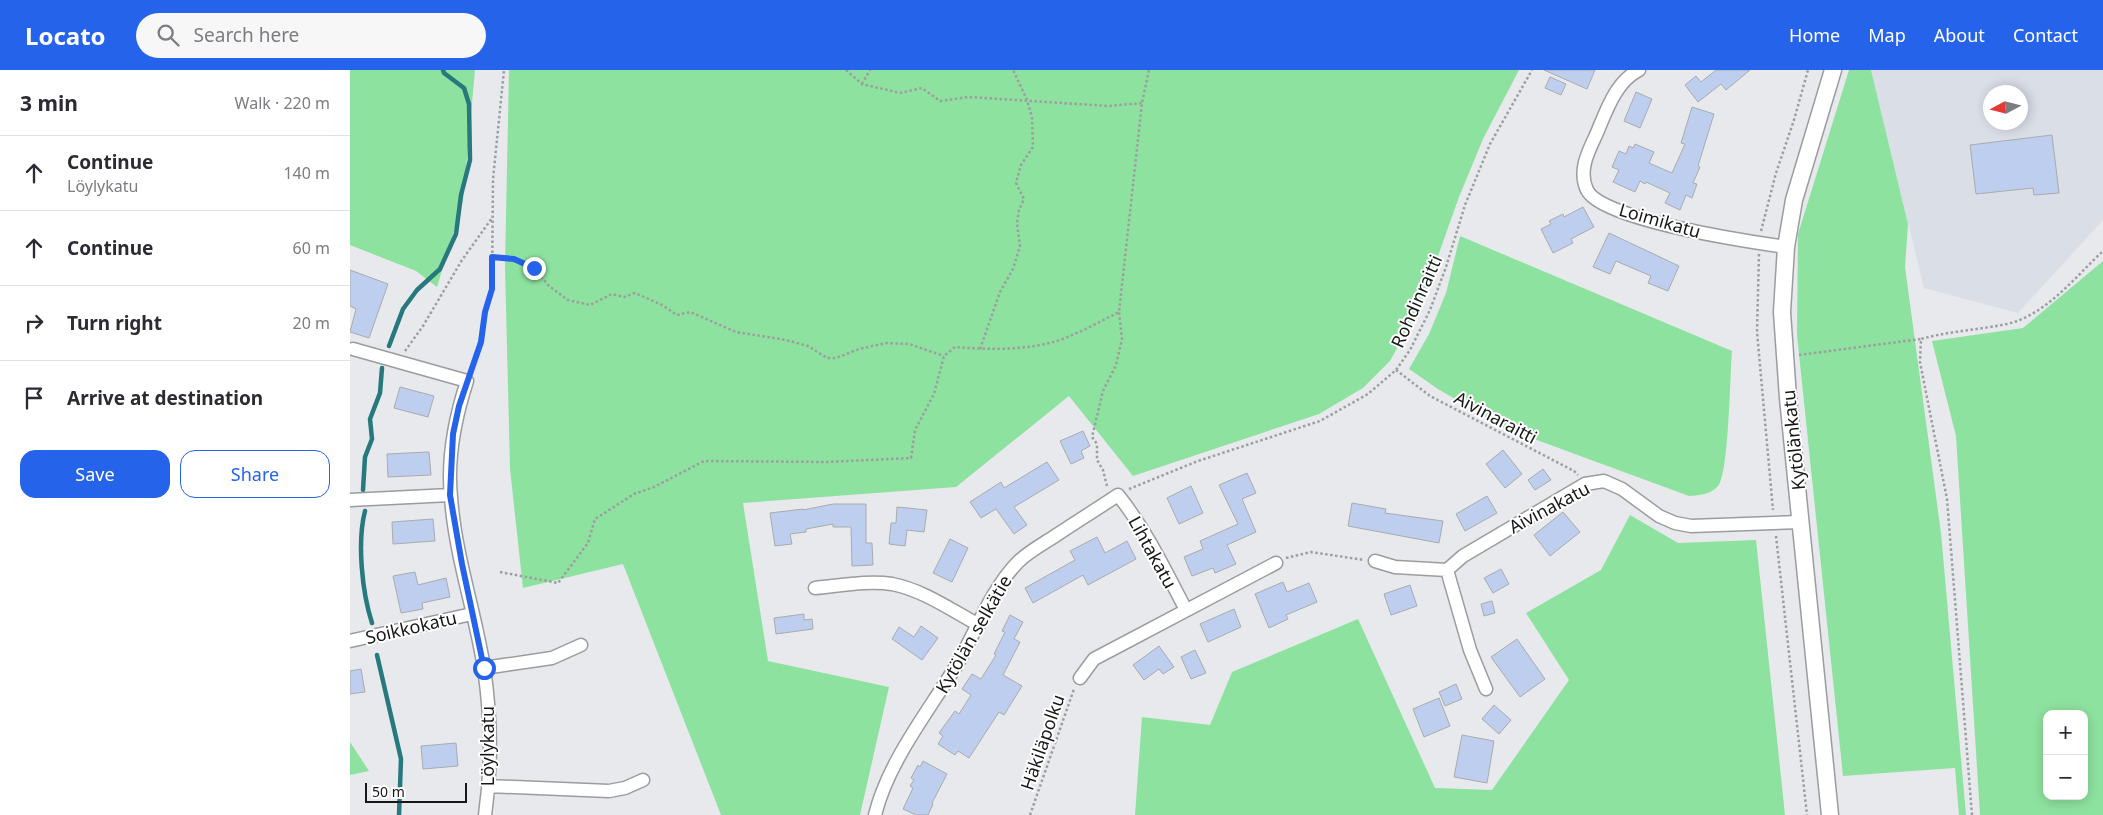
<!DOCTYPE html>
<html lang="en">
<head>
<meta charset="utf-8">
<style>
	:root { --surface:#fff; --page:#f7f7f7; --text:#2b2b33; --muted:#7c7c81; --line:#e1e1e2; --accent:#2563eb }
	body { margin:0; font-family:"Noto Sans",sans-serif; background:var(--page); color:var(--text) }
	.controls { position:absolute; right:15px; bottom:15px; display:grid; overflow:hidden; border-radius:10px; box-shadow:0 2px 12px #0003 }
	.controls button { width:45px; height:45px; display:grid; place-items:center; padding:0; border:0; border-bottom:1px solid var(--line); background:var(--surface); color:var(--text); font:25px sans-serif }
	.compass { position:absolute; left:1633px; top:15px; width:45px; height:45px; border-radius:50%; background:var(--surface); box-shadow:0 2px 12px #0003; rotate:263deg }
	.scale { position:absolute; left:15px; bottom:12px; width:102px; box-sizing:border-box; padding-left:5px; border:2px solid #171718; border-top:0; font-size:14px; line-height:18px; white-space:nowrap; color:#171718; -webkit-text-stroke:4px #fff; paint-order:stroke }
	.stop { position:absolute; width:15px; height:15px; margin:-11px; border:4px solid #2563eb; border-radius:50%; background:#fff }
	.stop.end { background:#2563eb; border-color:#fff; box-shadow:0 1px 5px #0008 }
	.list { margin:0; padding:0; list-style:none }
	h2 { display:flex; justify-content:space-between; align-items:center; height:65px; margin:0; padding:0 20px; font-size:21px }
	h2 small { font-size:16px; font-weight:400; color:var(--muted) }
	.list li { display:grid; grid-template-columns:32px 1fr auto; gap:15px; align-items:center; box-sizing:border-box; height:75px; padding:0 20px; border-top:1px solid var(--line) }
	.list b { display:block; font-size:19px; white-space:nowrap }
	.list p { margin:0; font-size:16px; white-space:nowrap; color:var(--muted) }
	.list em { font-size:16px; font-style:normal; color:var(--muted) }
	.actions { display:flex; gap:10px; padding:15px 20px }
	.actions a { flex:1; padding:11px 0; border:1px solid var(--accent); border-radius:15px; text-align:center; font-size:18px; color:var(--accent) }
	.actions .main { background:var(--accent); color:#fff }
	.icon { flex:none; width:28px; height:28px; fill:none; stroke:currentColor; stroke-width:2; stroke-linecap:round; stroke-linejoin:round }
	.map { position:relative; flex:none; width:1753px; height:745px; overflow:hidden }
	header { display:flex; align-items:center; gap:30px; box-sizing:border-box; height:70px; padding:0 25px; background:var(--accent); color:#fff }
	header strong { font-size:24px }
	nav { display:flex; gap:28px; margin-inline-start:auto; font-size:18px }
	.search { width:350px; height:45px; background:var(--page); display:flex; align-items:center; gap:12px; box-sizing:border-box; padding:0 18px; border-radius:28px; color:var(--muted); font-size:19px }
	main { display:flex }
	aside { flex:1; background:var(--surface) }
	.map>svg:first-child { display:block }
	.built { fill:#d9dee7; fill-rule:evenodd }
	.green { fill:#8ee29f; fill-rule:evenodd }
	.lines { fill:none; stroke-linecap:round; stroke-linejoin:round }
	.stream { stroke:#28797d; stroke-width:4.5 }
	.building { fill:#bdceef; stroke:#aaabae }
	.minor-casing { stroke:#9b9c9f; stroke-width:15 }
	.tertiary-casing { stroke:#9b9c9f; stroke-width:19 }
	.path { stroke:#9c9ea0; stroke-width:2.5; stroke-dasharray:2.5 2.5; stroke-linecap:butt }
	.minor { stroke:#fff; stroke-width:12 }
	.tertiary { stroke:#fff; stroke-width:16 }
	.route { stroke:#2563eb; stroke-width:6 }
	.labels { text-anchor:middle; dominant-baseline:central; stroke-width:4; stroke-linejoin:round; paint-order:stroke }
	.street-label { font-size:18px; fill:#171718; stroke:#fff }
</style>
</head>
<body>
<header>
<strong>Locato</strong>
<div class="search"><svg class="icon" aria-label="search" viewBox="0 0 24 24"><circle cx="10" cy="10" r="6"/><path d="M15 15l6 6"/></svg>Search here</div>
<nav><a>Home</a><a>Map</a><a>About</a><a>Contact</a></nav>
</header>
<main>
<aside>
<h2>3 min<small>Walk · 220 m</small></h2>
<ul class="list">
<li><svg class="icon" aria-label="ahead" viewBox="0 0 24 24"><path d="M12 20V5M6 11l6-6 6 6"/></svg><div><b>Continue</b><p>Löylykatu</p></div><em>140 m</em></li>
<li><svg class="icon" aria-label="ahead" viewBox="0 0 24 24"><path d="M12 20V5M6 11l6-6 6 6"/></svg><div><b>Continue</b></div><em>60 m</em></li>
<li><svg class="icon" aria-label="right" viewBox="0 0 24 24"><path d="M7 20v-9h11M14 6l5 5-5 5"/></svg><div><b>Turn right</b></div><em>20 m</em></li>
<li><svg class="icon" aria-label="arrive" viewBox="0 0 24 24"><path d="M6 21V4h12l-3 4 3 4H6"/></svg><div><b>Arrive at destination</b></div></li>
</ul>
<div class="actions"><a class="main">Save</a><a>Share</a></div>
</aside>
<div class="map">
<svg width="1753" height="745" viewBox="0 0 1753 745">
	<rect width="100%" height="100%" fill="#e7e9ec"/>
	<path class="built" d="M1521 0H1753V150L1668 243 1574 218ZM1640 22H1670V52H1640Z"/>
	<path class="green" d="M0 0H125L113 131 87 217 66 201 0 175Z
		M159 0H1169L1133 69 1109 127 1071 234 1040 291 1013 318 969 344 783 406 719 326 606 417 393 433 418 591 539 617 510 745H371L273 494 173 518 160 399 155 196Z
		M1499 0H1521L1558 154 1555 197 1591 463 1616 745H1609L1605 698 1493 706 1447 265 1448 164Z
		M1110 166 1382 281C1380 303 1379 405 1368 416 1360 425 1350 425 1339 426L1154 358 1088 319 1059 299 1079 264 1096 223Z
		M1753 191V745H1630L1606 366 1582 271 1673 258ZM1697 644H1734V726H1697Z
		M1280 445 1328 473 1406 470 1435 745H785L792 647 860 655 882 602 1008 549 1085 718 1142 720 1219 610 1176 543 1251 500Z
		M0 672 19 701 0 705Z"/>
	<g class="lines">
		<path class="stream" d="M39 276 53 239 67 220 90 199 106 164 111 125 120 90 119 34 114 18 94 3 93 0
			M13 420 15 387 22 369 20 349 30 323 32 298
			M15 441C7 472 12 522 22 553
			M27 585 51 689 49 745"/>
	</g>
	<path class="building" d="M1194 0H1245L1237 19Z
		M1366 0H1400L1376 20 1371 14 1348 32 1335 15 1346 6 1351 12Z
		M1200 7 1216 14 1211 25 1195 18Z
		M1286 22 1302 29 1290 58 1274 51Z
		M1342 37 1364 44 1348 96 1350 97 1343 113 1347 114 1342 128 1336 125 1330 140 1315 133 1320 123 1296 112 1295 114 1290 111 1285 122 1263 112 1269 100 1262 97 1269 81 1276 84 1279 76 1283 78 1285 74 1304 82 1299 93 1322 103 1335 74 1331 73Z
		M1702 65 1709 123 1684 125 1683 118 1626 124 1620 75Z
		M1233 137 1244 157 1221 169 1223 173 1203 183 1191 159 1201 154 1199 151 1213 144 1214 147Z
		M1259 163 1329 196 1318 221 1298 213 1301 206 1266 191 1260 204 1243 197Z
		M0 200 38 214 19 268 0 262 6 239 0 236Z
		M50 317 84 326 78 347 44 338Z
		M733 361 740 376 731 381 734 388 721 394 710 371Z
		M1153 380 1172 404 1155 418 1136 394Z
		M79 382 81 405 38 407 37 384Z
		M697 392 709 410 664 437 677 455 664 464 646 439 631 448 620 432 651 412 654 418Z
		M1193 399 1201 410 1185 420 1178 410Z
		M897 403 906 423 892 429 906 462 877 475 886 494 865 503 863 498 842 506 834 487 853 479 850 471 888 454 869 415Z
		M841 416 853 443 829 454 817 428Z
		M1137 426 1147 443 1115 461 1106 444Z
		M1002 433 1036 439 1035 443 1093 451 1089 473 998 456Z
		M483 434H516V473H522L523 495 502 496 501 457H483V454L456 459V462L440 464 442 474 425 476 420 443 453 439V440Z
		M547 437 577 440 574 462 557 460 555 476 539 474 541 453H546Z
		M1213 442 1230 462 1200 486 1184 465Z
		M83 449 85 471 43 474 42 452Z
		M747 467 755 483 777 471 786 489 738 515 733 505 683 533 675 518 725 490 720 481Z
		M600 469 618 478 602 512 583 503Z
		M1151 499 1159 514 1143 523 1134 508Z
		M65 502 68 515 96 508 100 527 72 533 73 539 51 543 43 506Z
		M933 512 937 522 959 513 967 532 936 545 938 549 919 558 905 524Z
		M1060 515 1067 536 1041 545 1034 524Z
		M1142 531 1145 543 1134 546 1131 534Z
		M884 539 891 557 858 572 850 554Z
		M454 544V550L462 549 463 559 426 564 424 548Z
		M660 545 673 552 664 569 670 572 653 605 672 616 654 645 649 642 619 688 608 681 605 685 588 674 593 666 589 663 605 641 609 644 621 625 612 619 622 604 631 609 646 585 644 584 655 562 652 561Z
		M571 556 588 568 572 590 542 569 549 557 564 567Z
		M1167 569 1195 609 1170 627 1141 587Z
		M809 576 824 597 813 604 809 599 794 610 783 595Z
		M845 580 856 603 841 609 831 587Z
		M11 599 15 622 0 624V601Z
		M1106 614 1112 629 1095 636 1089 622Z
		M1089 628 1100 656 1074 667 1063 639Z
		M1144 635 1161 650 1149 664 1132 649Z
		M1112 665 1144 671 1137 713 1104 707Z
		M106 673 108 696 73 699 71 676Z
		M573 691 597 704 582 733 583 734 578 745H566L553 739 563 718 560 716 564 710 561 708 568 695 570 697Z"/>
	<g class="lines">
		<g class="minor-casing">
			<path id="minor" d="M1289 0C1265 12 1256 42 1246 65 1238 82 1228 101 1237 120 1251 150 1401 172 1436 177
				M3 279 117 311C105 348 97 388 101 427 105 485 125 541 134 598 141 646 142 697 135 745
				M0 430 100 425
				M1025 491 1045 497 1097 500 1113 486 1235 414 1254 411 1272 419 1309 446 1325 453 1341 456 1451 452
				M1097 500 1120 580 1136 619
				M465 518C489 516 517 510 542 514 573 520 601 540 629 555
				M0 571 122 544
				M134 598 202 588 231 575
				M730 608 744 589 926 493
				M138 716 259 721 275 718 293 710
				M525 745C538 692 578 642 606 596 626 562 640 521 668 492 678 482 693 474 705 466 726 452 747 439 768 425 796 460 815 500 836 540"/>
		</g>
		<g class="tertiary-casing">
			<path id="tertiary" d="M1480 745 1438 328 1432 242 1436 177 1444 130 1483 0"/>
		</g>
		<path class="path" d="M496 0 512 14 550 23 572 18 590 31 619 27 758 36 792 33
			M512 14 520 0
			M1411 161 1426 103 1444 50 1458 0
			M1409 184 1407 262 1423 440
			M142 187 164 189 184 198 199 216 218 230 240 235 262 224 274 227 285 223 312 235 327 245 340 242 386 262 436 270 458 276 477 288H486L509 279 536 273 559 274 594 286
			M630 279 650 222 663 199 670 176 667 153 669 140 674 129 666 113 671 95 683 77 682 47 677 30 663 0
			M55 281 73 256 112 190 142 148
			M1449 285 1571 269
			M121 300 131 272 135 242 142 219 143 109 154 0
			M1046 300 1080 326 1224 401 1228 405
			M757 416 753 400 747 390V374L742 367 753 321 766 295 772 269 769 242
			M779 419 848 391 970 351 1018 324 1046 300 1060 280 1080 240 1096 197 1115 135 1140 74 1182 0
			M1426 466 1457 745
			M936 488 961 482 1014 490
			M150 502 208 513 238 473 245 449 284 424 304 417 354 391 477 392 561 388 565 360 584 324 594 286 605 277C642 280 686 281 720 266 737 259 753 250 769 242L792 33 799 0
			M680 745 724 619
			M1622 745 1597 429 1570 292 1571 269C1599 261 1628 260 1657 254 1696 245 1725 207 1753 181"/>
		<use href="#minor" class="minor"/>
		<use href="#tertiary" class="tertiary"/>
	</g>
	<g class="lines">
		<path class="route" d="M134 598 112 494 100 425 103 364 109 336 131 272 135 242 142 219V187L164 189 184 198"/>
	</g>
	<g class="labels">
		<g class="street-label">
			<text transform="translate(1310 150) rotate(16)">Loimikatu</text>
			<text transform="translate(1066 231) rotate(-66)">Rohdinraitti</text>
			<text transform="translate(1146 347) rotate(28)">Aivinaraitti</text>
			<text transform="translate(1443 370) rotate(-96)">Kytölänkatu</text>
			<text transform="translate(1199 437) rotate(-28)">Aivinakatu</text>
			<text transform="translate(803 482) rotate(61)">Lihtakatu</text>
			<text transform="translate(61 557) rotate(-13)">Soikkokatu</text>
			<text transform="translate(623 564) rotate(-60)">Kytölän selkätie</text>
			<text transform="translate(692 672) rotate(-71)">Häkiläpolku</text>
			<text transform="translate(137 676) rotate(-90)">Löylykatu</text>
		</g>
	</g>
</svg>
<div class="controls">
<button>+</button>
<button>−</button>
</div>
<svg class="compass" viewBox="-18 -18 36 36"><path d="M0-13l5 13h-10z" fill="#e53935"/><path d="M0 13l5-13h-10z" fill="#7c7c81"/></svg>
<div class="scale">50 m</div>
<div class="stop" style="left:134px;top:598px"></div>
<div class="stop end" style="left:184px;top:198px"></div>
</div>
</main>
</body>
</html>
